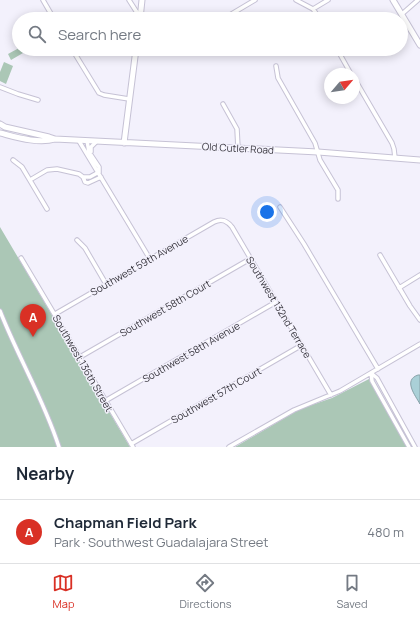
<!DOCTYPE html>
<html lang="en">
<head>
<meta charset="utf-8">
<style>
	:root { --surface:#fff; --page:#f2f2f3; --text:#1f2937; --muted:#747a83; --line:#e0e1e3; --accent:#d93025 }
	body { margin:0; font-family:Manrope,sans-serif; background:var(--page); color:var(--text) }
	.compass { position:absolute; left:324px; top:68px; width:36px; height:36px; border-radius:50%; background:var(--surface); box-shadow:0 2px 10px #0003; rotate:61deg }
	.you { position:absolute; left:267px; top:212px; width:14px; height:14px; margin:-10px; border:3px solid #fff; border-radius:50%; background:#1a73e8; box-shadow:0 0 0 6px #1a73e833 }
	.badge { display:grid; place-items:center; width:26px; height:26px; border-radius:50%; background:var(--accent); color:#fff; font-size:13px; font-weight:700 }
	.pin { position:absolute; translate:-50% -33px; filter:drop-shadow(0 1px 2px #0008) }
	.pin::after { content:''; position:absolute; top:21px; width:14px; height:12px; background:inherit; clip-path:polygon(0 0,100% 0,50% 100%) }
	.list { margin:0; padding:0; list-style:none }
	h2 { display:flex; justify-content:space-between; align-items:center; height:52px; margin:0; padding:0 16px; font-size:17px }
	h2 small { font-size:13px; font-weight:400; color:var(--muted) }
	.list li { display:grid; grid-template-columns:26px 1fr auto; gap:12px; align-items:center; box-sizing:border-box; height:64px; padding:0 16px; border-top:1px solid var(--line) }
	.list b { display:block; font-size:15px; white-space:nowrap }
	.list p { margin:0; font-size:13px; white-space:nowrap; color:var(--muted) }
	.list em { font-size:13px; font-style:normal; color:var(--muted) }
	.icon { flex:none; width:22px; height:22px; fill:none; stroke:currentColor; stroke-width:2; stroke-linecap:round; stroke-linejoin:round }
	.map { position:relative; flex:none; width:420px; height:447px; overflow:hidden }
	.search { position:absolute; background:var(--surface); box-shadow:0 2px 10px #0003; left:12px; right:12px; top:12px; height:44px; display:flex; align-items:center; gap:10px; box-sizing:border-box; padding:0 14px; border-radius:22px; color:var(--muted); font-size:15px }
	.sheet { height:116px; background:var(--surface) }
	nav { display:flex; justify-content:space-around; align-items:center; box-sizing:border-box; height:56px; border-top:1px solid var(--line); background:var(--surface); font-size:11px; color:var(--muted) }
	nav a { display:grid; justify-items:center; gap:2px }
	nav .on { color:var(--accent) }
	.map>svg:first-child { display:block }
	.green { fill:#abc7b6 }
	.water { fill:#aad0d7; stroke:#88a2a9 }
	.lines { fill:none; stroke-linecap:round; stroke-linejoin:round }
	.street-casing { stroke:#c6c2d5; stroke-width:5.5 }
	.secondary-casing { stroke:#c6c2d5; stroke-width:7 }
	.street { stroke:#fff; stroke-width:3.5 }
	.secondary { stroke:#fff; stroke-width:5 }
	.labels { text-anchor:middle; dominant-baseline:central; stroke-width:3; stroke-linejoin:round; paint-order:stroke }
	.street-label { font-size:10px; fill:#38363e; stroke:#f3f1fc }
</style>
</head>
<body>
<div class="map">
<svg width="420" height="447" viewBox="0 0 420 447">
	<rect width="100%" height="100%" fill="#f3f1fc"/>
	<path class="green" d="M19 48 23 53 11 60 8 54Z
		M4 62 13 66 6 84 0 81V72Z
		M0 227 130 447H0Z
		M369 379 407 447H235L300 409 332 398Z"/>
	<path class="water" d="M418 375H420V404C415 395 403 380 418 375Z"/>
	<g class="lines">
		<g class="street-casing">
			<path id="street" d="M43 0 54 19
				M129 0 136 11 140 15
				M296 0 313 9 320 19
				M313 9 328 0
				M402 14 418 0
				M223 19 255 0
				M72 49 99 93 104 95 129 99
				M337 49 351 74
				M276 66 278 78 315 143 320 160 338 190V199
				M354 78 392 143 394 149 395 158
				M0 87 18 94 38 100
				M223 104 237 129 238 148
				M79 141 150 259
				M87 141 89 152 99 167V172
				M91 152V147L96 142
				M13 160 22 167 47 209
				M83 177H90L99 172
				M30 180 47 170 57 169 79 174 83 177 85 182 88 183 101 177
				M280 207 304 244 378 369
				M77 240 85 248 106 284
				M380 255 410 306 420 320
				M21 258 133 447
				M399 288 420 275
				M0 311C18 357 44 400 59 447
				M55 314 214 222C222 218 227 221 232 227L331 395
				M80 357 250 259
				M371 373 377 378 415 447
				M371 373 372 381 409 447
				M105 401 276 302
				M131 444 302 345
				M229 447 294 410 340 391 420 344"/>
		</g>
		<g class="secondary-casing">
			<path id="secondary" d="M393 0 420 45
				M140 19 142 0
				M0 124 5 127 49 137 55 139
				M0 133C16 137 38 144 55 139L318 152 420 160
				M124 143 136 49"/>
		</g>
		<use href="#street" class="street"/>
		<use href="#secondary" class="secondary"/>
	</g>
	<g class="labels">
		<g class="street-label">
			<text transform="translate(238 148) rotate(3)">Old Cutler Road</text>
			<text transform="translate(139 265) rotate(-30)">Southwest 59th Avenue</text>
			<text transform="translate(279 307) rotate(59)">Southwest 132nd Terrace</text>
			<text transform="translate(165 308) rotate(-30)">Southwest 58th Court</text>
			<text transform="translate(191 352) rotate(-30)">Southwest 58th Avenue</text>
			<text transform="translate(83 363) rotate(60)">Southwest 136th Street</text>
			<text transform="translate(216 395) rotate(-30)">Southwest 57th Court</text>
		</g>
	</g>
</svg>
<svg class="compass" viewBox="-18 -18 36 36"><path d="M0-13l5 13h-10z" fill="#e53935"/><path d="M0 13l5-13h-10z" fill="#747a83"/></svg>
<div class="you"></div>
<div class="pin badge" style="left:33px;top:337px">A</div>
<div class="search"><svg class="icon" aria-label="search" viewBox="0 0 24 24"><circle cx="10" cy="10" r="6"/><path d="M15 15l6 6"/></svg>Search here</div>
</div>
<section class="sheet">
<h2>Nearby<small></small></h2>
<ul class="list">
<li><span class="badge">A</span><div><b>Chapman Field Park</b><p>Park · Southwest Guadalajara Street</p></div><em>480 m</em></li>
</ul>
</section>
<nav>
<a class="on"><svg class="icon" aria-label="map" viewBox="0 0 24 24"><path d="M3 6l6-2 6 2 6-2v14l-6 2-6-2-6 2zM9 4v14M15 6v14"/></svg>Map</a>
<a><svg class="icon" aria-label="directions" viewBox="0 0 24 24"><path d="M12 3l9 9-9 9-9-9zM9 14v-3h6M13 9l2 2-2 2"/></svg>Directions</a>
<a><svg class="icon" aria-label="saved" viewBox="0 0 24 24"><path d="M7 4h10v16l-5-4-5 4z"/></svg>Saved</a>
</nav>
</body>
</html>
